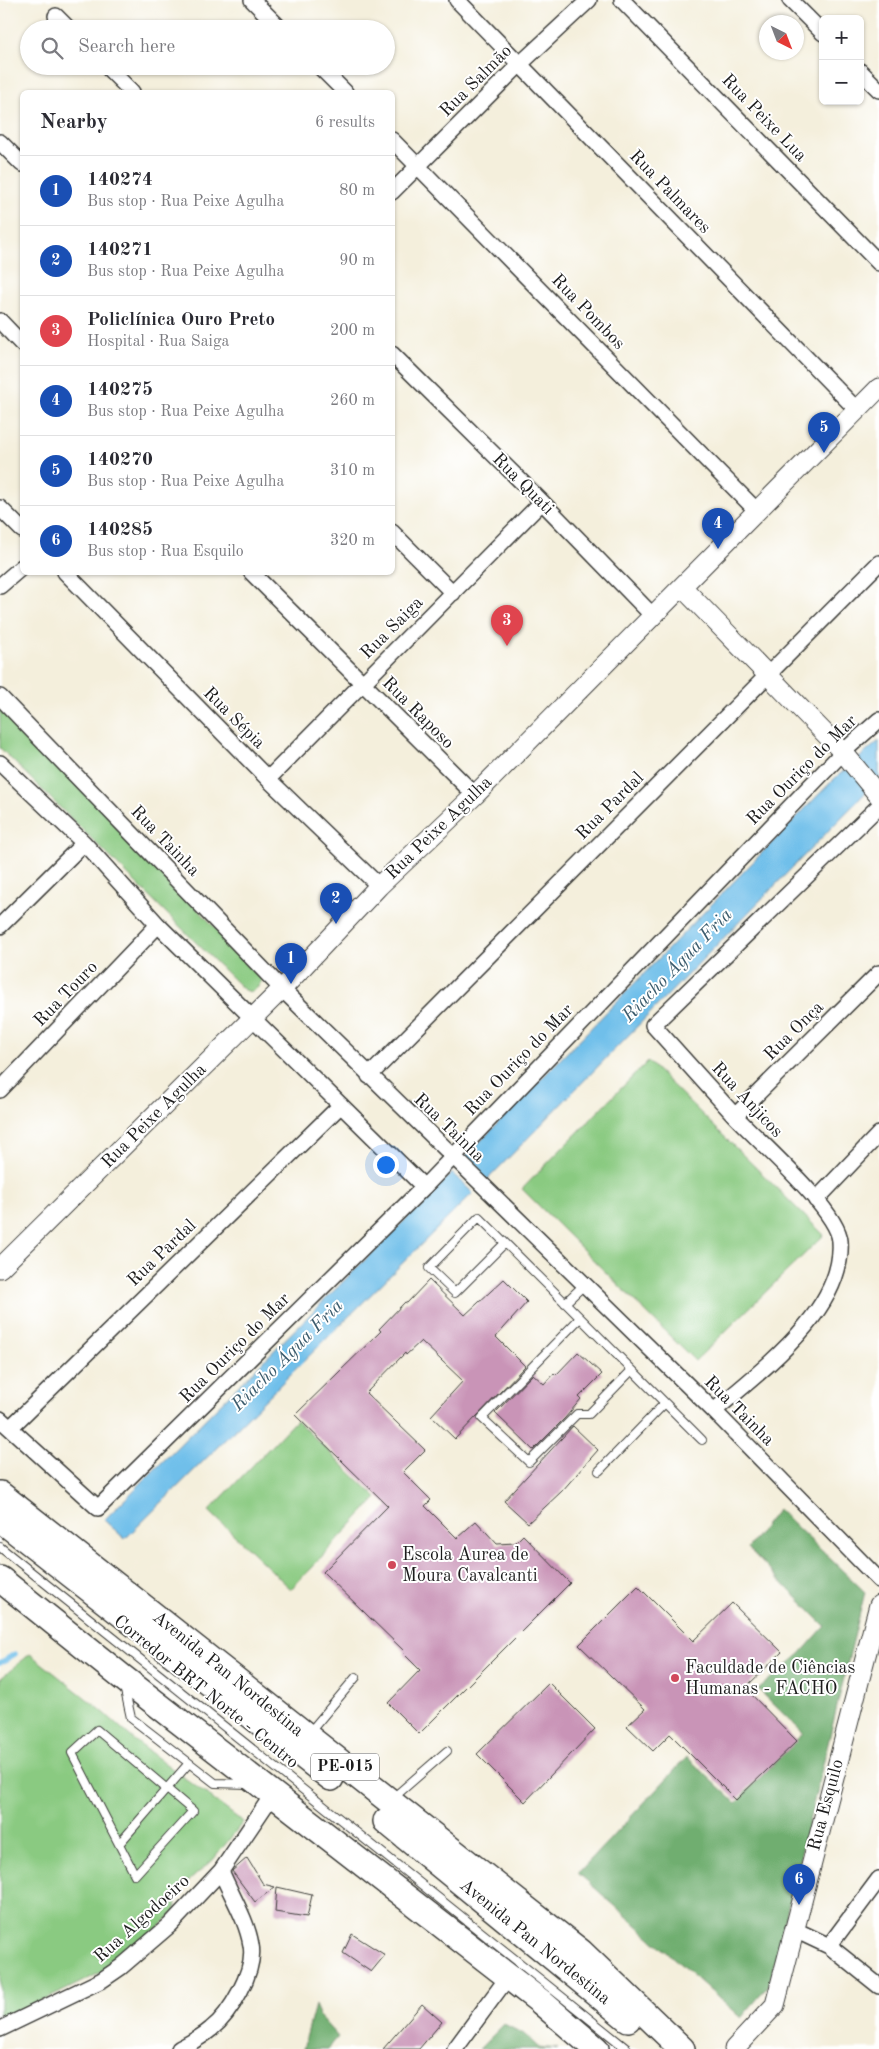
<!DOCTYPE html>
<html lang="en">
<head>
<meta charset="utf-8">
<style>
	:root { --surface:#fff; --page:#f2f2f3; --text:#2b2b33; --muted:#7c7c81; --line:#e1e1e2; --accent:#0f766e }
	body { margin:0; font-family:"Old Standard TT",serif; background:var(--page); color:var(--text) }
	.controls { position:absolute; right:15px; top:15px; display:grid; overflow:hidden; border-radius:8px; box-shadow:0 1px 4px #0004 }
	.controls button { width:45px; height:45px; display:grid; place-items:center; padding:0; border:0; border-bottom:1px solid var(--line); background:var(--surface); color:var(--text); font:25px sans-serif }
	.compass { position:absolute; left:759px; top:15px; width:45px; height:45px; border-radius:50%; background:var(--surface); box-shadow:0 1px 4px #0004; rotate:138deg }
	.you { position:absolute; left:385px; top:1164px; width:18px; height:18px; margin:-12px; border:4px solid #fff; border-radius:50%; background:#1a73e8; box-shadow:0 0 0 8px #1a73e833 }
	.badge { display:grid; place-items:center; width:32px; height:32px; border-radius:50%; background:var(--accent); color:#fff; font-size:16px; font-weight:700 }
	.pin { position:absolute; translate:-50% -41px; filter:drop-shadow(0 1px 2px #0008) }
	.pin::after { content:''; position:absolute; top:26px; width:18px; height:15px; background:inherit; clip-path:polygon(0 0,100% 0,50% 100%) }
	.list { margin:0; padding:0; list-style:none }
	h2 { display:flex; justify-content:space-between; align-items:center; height:65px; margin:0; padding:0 20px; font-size:21px }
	h2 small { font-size:16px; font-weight:400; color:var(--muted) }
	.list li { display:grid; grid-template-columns:32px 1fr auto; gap:15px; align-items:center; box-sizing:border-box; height:70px; padding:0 20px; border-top:1px solid var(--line) }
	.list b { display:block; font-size:19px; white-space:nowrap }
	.list p { margin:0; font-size:16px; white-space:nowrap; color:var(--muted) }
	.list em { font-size:16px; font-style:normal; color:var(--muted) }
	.icon { flex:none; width:28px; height:28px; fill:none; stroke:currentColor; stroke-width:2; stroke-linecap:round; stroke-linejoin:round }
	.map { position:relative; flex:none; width:879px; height:2049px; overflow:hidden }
	.search { position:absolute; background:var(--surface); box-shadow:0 1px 4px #0004; left:20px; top:20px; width:375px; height:55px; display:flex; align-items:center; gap:12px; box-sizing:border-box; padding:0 18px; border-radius:28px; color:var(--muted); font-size:19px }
	.panel { position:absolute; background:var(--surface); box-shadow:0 1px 4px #0004; left:20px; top:90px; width:375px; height:485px; border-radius:8px }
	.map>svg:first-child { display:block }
	.green { fill:#8aca81; stroke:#53734e }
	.forest { fill:#6fae6f; stroke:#466546 }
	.water { fill:#6fbfea; stroke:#466e83 }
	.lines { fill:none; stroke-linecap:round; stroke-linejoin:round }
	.stream { stroke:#6fbfea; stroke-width:5.5 }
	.building { fill:#c994b7 }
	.service-casing { stroke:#3c3c39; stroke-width:10 }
	.minor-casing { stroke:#3c3c39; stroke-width:18 }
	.tertiary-casing { stroke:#3c3c39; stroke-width:21 }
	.trunk-casing { stroke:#3c3c39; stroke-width:28 }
	.service { stroke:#fff; stroke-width:8 }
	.minor { stroke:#fff; stroke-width:15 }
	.tertiary { stroke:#fff; stroke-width:19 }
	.trunk { stroke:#fff; stroke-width:25 }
	.poi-dot { fill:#d1495b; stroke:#fff; stroke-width:2 }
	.labels { text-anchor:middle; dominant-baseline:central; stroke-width:4; stroke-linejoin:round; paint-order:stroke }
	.shield { fill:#fff; stroke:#606060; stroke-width:1 }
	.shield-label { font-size:16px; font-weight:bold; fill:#1c1c1c }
	.street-label { font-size:18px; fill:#1c1c1c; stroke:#fff }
	.poi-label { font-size:18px; fill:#1c1c1c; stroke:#fff; text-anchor:start }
	.water-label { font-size:19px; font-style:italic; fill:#3d5d6e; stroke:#fff }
</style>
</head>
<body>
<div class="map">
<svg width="879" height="2049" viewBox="0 0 879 2049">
	<rect width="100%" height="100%" fill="#fff"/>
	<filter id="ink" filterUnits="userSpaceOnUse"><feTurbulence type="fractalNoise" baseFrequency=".02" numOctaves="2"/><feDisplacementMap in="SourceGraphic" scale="10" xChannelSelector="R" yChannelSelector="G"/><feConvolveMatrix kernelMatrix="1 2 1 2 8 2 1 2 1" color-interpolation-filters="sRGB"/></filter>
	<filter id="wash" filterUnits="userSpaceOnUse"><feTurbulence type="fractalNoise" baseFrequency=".0096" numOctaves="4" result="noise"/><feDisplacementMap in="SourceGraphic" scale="20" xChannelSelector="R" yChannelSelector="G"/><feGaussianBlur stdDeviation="1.12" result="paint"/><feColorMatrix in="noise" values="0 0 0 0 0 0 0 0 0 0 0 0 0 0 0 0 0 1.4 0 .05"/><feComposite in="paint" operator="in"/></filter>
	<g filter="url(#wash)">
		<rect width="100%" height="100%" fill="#f4efdc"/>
		<path class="green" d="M0 699 258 973 262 980 258 987 251 992 244 990 0 748Z
			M648 1061 824 1235 695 1361 522 1189Z
			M296 1420 377 1498 291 1589 209 1511Z
			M30 1654 101 1710 138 1743 243 1822 213 1860 175 1893 176 1911 118 1964 0 2022V1679Z"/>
		<path class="forest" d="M778 1509 865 1592 769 1985 741 2018 578 1873 687 1757 736 1803 803 1733 758 1689 800 1654 825 1626 748 1548Z
			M315 2005 320 2017 338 2037 328 2049H303Z
			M504 2024 524 2034 538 2047 558 2049H479Z"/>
		<path class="water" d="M879 741V779L486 1181 463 1159 834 779Z
			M452 1173 473 1193 125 1539 104 1520Z"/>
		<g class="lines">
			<path class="stream" d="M0 1663 15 1654"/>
		</g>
		<g id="blocks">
			<path class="building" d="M504 1279 527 1302 496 1337 525 1366 455 1439 431 1416 463 1381 421 1341 406 1355 405 1353 366 1393 425 1450 403 1472 431 1500 425 1506 457 1538 476 1521 497 1544 515 1543 523 1535 570 1583 419 1734 388 1703 420 1670 404 1654 405 1652 323 1572 388 1506 295 1415 381 1331 379 1329 405 1302 407 1303 429 1280 465 1315Z
				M578 1352 602 1374 579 1397 581 1399 565 1418 533 1450 495 1413 533 1374 544 1384 554 1373 556 1375Z
				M573 1426 598 1450 562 1491 528 1523 504 1501Z
				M638 1586 693 1641 732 1603 782 1652 745 1688 797 1741 736 1800 670 1734 653 1751 627 1726 645 1709 579 1645Z
				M549 1683 595 1729 525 1802 477 1754Z
				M247 1858 263 1884 275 1887 255 1902 232 1871Z
				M277 1887 312 1895 307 1917 275 1912Z
				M352 1934 385 1955 371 1972 343 1953Z
				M422 2004 442 2022 419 2049H383Z"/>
		</g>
	</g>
	<g filter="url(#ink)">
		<use href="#blocks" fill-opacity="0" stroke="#3c3c39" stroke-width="1"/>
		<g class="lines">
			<g class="service-casing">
				<path id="service" d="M505 1243 455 1293 429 1268 479 1217C554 1291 628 1366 702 1440
					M565 1303 584 1285
					M580 1318 482 1418 529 1462 577 1414H589L632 1370
					M599 1471 665 1403
					M0 1547 627 2049
					M124 1686 131 1718 215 1783 248 1784
					M97 1730 193 1811 135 1875 72 1753Z
					M309 1733 356 1677
					M393 1798 447 1751
					M119 1844 189 1763"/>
			</g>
			<g class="minor-casing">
				<path id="minor" d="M252 0 281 29
					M457 0 857 410
					M622 0 879 263
					M790 0 823 33
					M56 16 69 29
					M106 66 132 92
					M319 66 345 92
					M860 71 879 90
					M392 140 756 510
					M0 142 22 164
					M392 192 519 65 589 0
					M0 321 22 344
					M392 354 542 502 652 615
					M0 508 22 530
					M392 532 453 593
					M65 572 268 779 379 886
					M251 572 475 795
					M0 586 22 567
					M0 697 282 989 714 1411 879 1580
					M0 763 84 843 158 925 424 1187
					M268 779 542 502
					M0 926 84 843
					M369 1076 879 563
					M0 1090 158 925
					M735 1116 879 973
					M816 1200 879 1134
					M714 1411C760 1371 845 1310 840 1241 838 1210 758 1141 734 1115 707 1085 680 1055 653 1025L879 806
					M0 1419 98 1508 424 1187 843 752 879 720
					M10 1428 341 1105
					M793 1929 829 1946 879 1986
					M829 1946 879 1879
					M0 2029 102 1980 121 1967 170 1925 221 1871 273 1794
					M179 2049C190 2043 202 2037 211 2029 230 2014 256 1971 251 1945 247 1920 231 1895 221 1871
					M455 2049 508 1977"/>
			</g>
			<g class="tertiary-casing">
				<path id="tertiary" d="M682 587 843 752 879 796
					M0 1268 282 989 379 886 475 795 879 388
					M734 2049 775 2005 879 1605"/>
			</g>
			<g class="trunk-casing">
				<path id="trunk" d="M0 1494 581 1952 682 2049
					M0 1519 331 1778
					M0 1579 122 1677 541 2002 596 2049
					M386 1821 628 2019"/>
			</g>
			<use href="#service" class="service"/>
			<use href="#minor" class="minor"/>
			<use href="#tertiary" class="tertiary"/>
			<use href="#trunk" class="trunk"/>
		</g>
	</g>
	<g class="poi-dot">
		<circle cx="392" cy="1565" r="5"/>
		<circle cx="675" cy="1678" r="5"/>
	</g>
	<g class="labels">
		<rect class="shield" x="311" y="1753.5" width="68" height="27" rx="4"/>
		<g class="shield-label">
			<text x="345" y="1767">PE-015</text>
		</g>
		<g class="street-label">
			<text transform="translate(476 81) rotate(-45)">Rua Salmão</text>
			<text transform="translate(764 118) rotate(46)">Rua Peixe Lua</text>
			<text transform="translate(670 192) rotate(46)">Rua Palmares</text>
			<text transform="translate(588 312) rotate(46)">Rua Pombos</text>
			<text transform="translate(523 484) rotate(45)">Rua Quati</text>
			<text transform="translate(392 628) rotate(-45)">Rua Saiga</text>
			<text transform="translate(418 713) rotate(45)">Rua Raposo</text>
			<text transform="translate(234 718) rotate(45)">Rua Sépia</text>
			<text transform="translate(802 770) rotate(-45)">Rua Ouriço do Mar</text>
			<text transform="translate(610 806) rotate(-45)">Rua Pardal</text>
			<text transform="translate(439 828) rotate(-44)">Rua Peixe Agulha</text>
			<text transform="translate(165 841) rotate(46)">Rua Tainha</text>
			<text transform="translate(66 994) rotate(-46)">Rua Touro</text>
			<text transform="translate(794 1031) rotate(-45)">Rua Onça</text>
			<text transform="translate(519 1060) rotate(-46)">Rua Ouriço do Mar</text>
			<text transform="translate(747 1100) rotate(47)">Rua Anjicos</text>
			<text transform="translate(154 1116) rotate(-45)">Rua Peixe Agulha</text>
			<text transform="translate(449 1128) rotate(44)">Rua Tainha</text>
			<text transform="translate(162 1253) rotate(-44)">Rua Pardal</text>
			<text transform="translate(235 1348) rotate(-45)">Rua Ouriço do Mar</text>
			<text transform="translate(739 1411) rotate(45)">Rua Tainha</text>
			<text transform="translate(228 1674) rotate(39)">Avenida Pan Nordestina</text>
			<text transform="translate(206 1692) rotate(39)">Corredor BRT Norte - Centro</text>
			<text transform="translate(826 1805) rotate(-75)">Rua Esquilo</text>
			<text transform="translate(142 1919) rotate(-42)">Rua Algodoeiro</text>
			<text transform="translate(535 1942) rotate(39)">Avenida Pan Nordestina</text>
		</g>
		<g class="poi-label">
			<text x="402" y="1555">Escola Aurea de<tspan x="402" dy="21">Moura Cavalcanti</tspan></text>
			<text x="685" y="1668">Faculdade de Ciências<tspan x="685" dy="21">Humanas - FACHO</tspan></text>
		</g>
		<g class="water-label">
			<text transform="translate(678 966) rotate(-46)">Riacho Água Fria</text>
			<text transform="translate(288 1356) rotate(-45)">Riacho Água Fria</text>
		</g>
	</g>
</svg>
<div class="controls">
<button>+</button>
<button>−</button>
</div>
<svg class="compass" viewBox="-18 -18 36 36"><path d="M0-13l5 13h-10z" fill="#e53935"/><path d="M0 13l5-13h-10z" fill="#7c7c81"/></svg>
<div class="you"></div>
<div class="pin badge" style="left:291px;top:984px;background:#1a4fb4">1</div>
<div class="pin badge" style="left:336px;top:924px;background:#1a4fb4">2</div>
<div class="pin badge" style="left:507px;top:646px;background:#e0444e">3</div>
<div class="pin badge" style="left:718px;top:549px;background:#1a4fb4">4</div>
<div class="pin badge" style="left:824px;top:453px;background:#1a4fb4">5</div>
<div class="pin badge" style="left:799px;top:1905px;background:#1a4fb4">6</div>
<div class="search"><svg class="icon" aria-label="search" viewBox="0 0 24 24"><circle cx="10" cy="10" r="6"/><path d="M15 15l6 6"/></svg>Search here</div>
<section class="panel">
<h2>Nearby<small>6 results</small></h2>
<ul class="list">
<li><span class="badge" style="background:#1a4fb4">1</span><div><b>140274</b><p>Bus stop · Rua Peixe Agulha</p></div><em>80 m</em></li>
<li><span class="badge" style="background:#1a4fb4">2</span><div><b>140271</b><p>Bus stop · Rua Peixe Agulha</p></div><em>90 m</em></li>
<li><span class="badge" style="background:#e0444e">3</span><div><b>Policlínica Ouro Preto</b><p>Hospital · Rua Saiga</p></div><em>200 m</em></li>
<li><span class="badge" style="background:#1a4fb4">4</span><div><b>140275</b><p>Bus stop · Rua Peixe Agulha</p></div><em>260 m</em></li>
<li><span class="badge" style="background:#1a4fb4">5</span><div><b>140270</b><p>Bus stop · Rua Peixe Agulha</p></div><em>310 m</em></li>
<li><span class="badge" style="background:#1a4fb4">6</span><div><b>140285</b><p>Bus stop · Rua Esquilo</p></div><em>320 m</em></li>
</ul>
</section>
</div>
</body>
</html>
